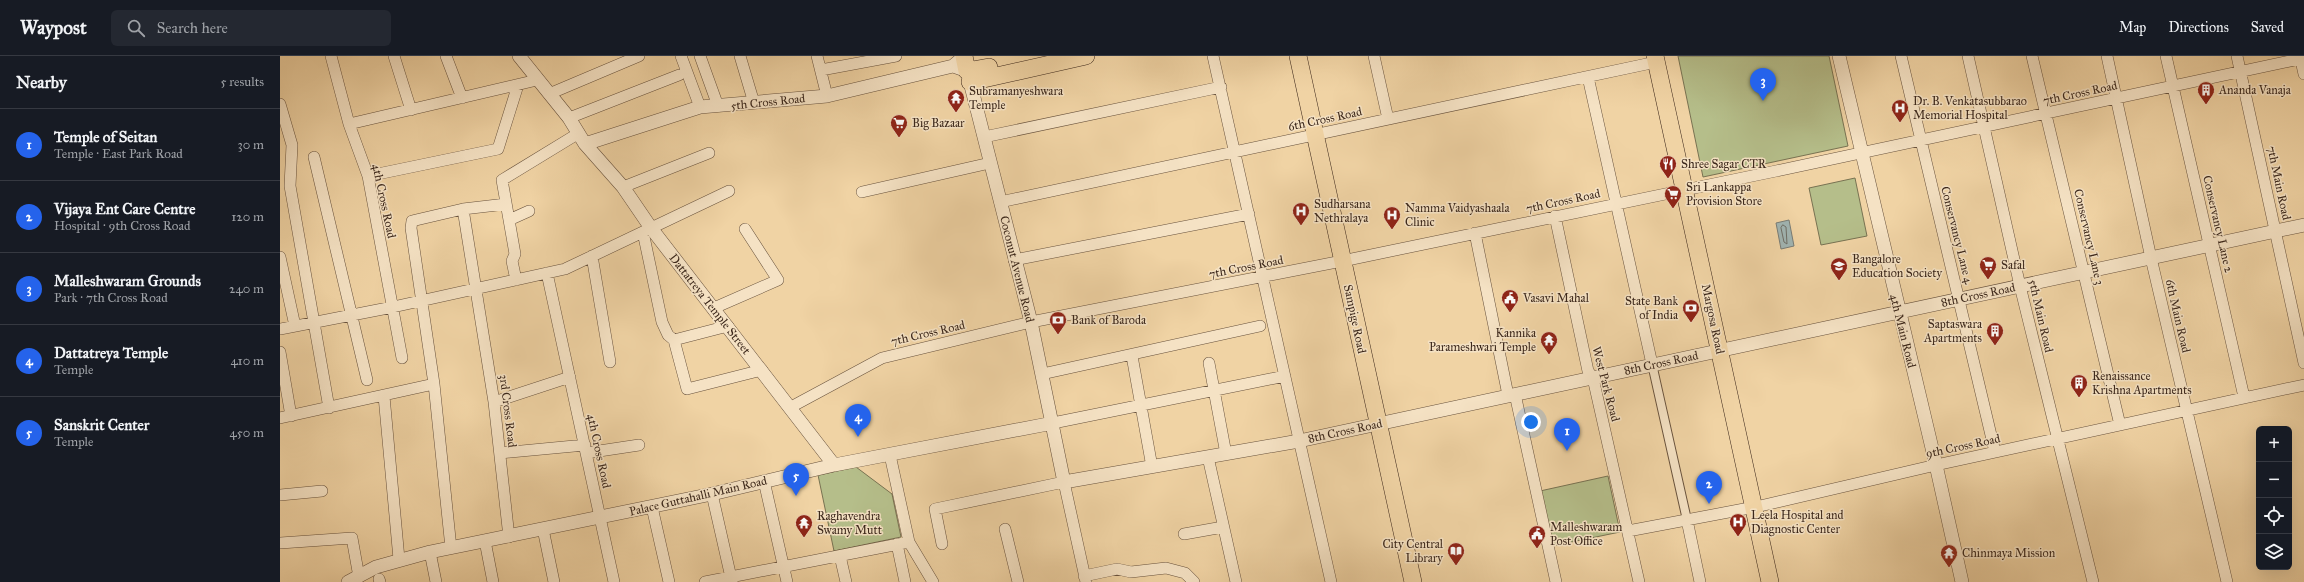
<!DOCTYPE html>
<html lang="en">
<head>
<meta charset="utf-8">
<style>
	:root { --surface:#171b24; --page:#242831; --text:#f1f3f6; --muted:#9ea1a6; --line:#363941; --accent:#2563eb }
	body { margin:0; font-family:"IM FELL Great Primer",serif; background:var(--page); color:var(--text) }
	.controls { position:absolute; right:12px; bottom:12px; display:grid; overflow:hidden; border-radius:6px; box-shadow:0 4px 16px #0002 }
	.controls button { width:36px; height:36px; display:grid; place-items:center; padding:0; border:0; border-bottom:1px solid var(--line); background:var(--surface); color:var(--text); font:20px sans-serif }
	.you { position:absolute; left:1251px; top:366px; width:14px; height:14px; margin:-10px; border:3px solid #fff; border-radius:50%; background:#1a73e8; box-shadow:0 0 0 6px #1a73e833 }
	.badge { display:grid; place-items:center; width:26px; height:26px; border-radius:50%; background:var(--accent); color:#fff; font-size:13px; font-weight:700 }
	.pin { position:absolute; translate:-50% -33px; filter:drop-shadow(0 1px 2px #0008) }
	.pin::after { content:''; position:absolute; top:21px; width:14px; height:12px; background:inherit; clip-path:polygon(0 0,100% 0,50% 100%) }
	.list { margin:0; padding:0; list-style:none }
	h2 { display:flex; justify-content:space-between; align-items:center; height:52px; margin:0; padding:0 16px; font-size:17px }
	h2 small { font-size:13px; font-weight:400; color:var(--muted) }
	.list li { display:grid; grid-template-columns:26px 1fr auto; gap:12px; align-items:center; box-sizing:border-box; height:72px; padding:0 16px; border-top:1px solid var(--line) }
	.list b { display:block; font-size:15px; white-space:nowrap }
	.list p { margin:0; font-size:13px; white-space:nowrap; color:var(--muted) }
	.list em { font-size:13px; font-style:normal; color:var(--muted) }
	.icon { flex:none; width:22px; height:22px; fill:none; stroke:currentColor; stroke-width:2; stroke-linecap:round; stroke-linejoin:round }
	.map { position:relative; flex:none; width:2024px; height:526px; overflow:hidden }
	header { display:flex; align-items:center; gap:24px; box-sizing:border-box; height:56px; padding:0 20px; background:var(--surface); border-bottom:1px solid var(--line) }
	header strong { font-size:19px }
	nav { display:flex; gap:22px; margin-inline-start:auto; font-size:14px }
	.search { width:280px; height:36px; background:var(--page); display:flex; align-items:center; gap:10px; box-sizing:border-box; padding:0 14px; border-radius:6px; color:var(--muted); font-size:15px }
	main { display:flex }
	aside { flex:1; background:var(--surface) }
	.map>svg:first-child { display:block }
	.green { fill:#b5be8a; stroke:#787252 }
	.water { fill:#a0b4b2; stroke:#787c76 }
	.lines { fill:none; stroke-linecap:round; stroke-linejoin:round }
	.shore { stroke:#6e6e66; stroke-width:1 }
	.pedestrian-casing { stroke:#68523d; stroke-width:10 }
	.minor-casing { stroke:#68523d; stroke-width:12 }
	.tertiary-casing { stroke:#68523d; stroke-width:14 }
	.primary-casing { stroke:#3b271b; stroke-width:18 }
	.pedestrian { stroke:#f5e2c4; stroke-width:8 }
	.minor { stroke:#f5e2c4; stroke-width:11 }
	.tertiary { stroke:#f5e2c4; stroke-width:13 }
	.primary { stroke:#f0d3a4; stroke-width:17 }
	.labels { text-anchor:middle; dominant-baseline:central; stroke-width:3; stroke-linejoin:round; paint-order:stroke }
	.poi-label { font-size:12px; fill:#3b271b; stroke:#f5e2c4; text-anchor:start }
	.street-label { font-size:12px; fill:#3b271b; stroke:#f5e2c4 }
</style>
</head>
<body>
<header>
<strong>Waypost</strong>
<div class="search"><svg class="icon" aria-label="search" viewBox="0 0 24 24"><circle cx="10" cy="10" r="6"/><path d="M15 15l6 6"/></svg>Search here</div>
<nav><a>Map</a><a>Directions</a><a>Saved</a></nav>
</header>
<main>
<aside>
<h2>Nearby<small>5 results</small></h2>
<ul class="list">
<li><span class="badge">1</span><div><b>Temple of Seitan</b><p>Temple · East Park Road</p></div><em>30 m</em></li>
<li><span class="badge">2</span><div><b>Vijaya Ent Care Centre</b><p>Hospital · 9th Cross Road</p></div><em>120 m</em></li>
<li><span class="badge">3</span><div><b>Malleshwaram Grounds</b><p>Park · 7th Cross Road</p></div><em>240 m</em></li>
<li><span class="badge">4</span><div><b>Dattatreya Temple</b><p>Temple</p></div><em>410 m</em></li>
<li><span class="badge">5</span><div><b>Sanskrit Center</b><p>Temple</p></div><em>450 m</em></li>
</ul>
</aside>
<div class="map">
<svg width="2024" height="526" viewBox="0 0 2024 526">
	<rect width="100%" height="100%" fill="#f0d3a4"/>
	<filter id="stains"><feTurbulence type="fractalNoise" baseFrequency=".005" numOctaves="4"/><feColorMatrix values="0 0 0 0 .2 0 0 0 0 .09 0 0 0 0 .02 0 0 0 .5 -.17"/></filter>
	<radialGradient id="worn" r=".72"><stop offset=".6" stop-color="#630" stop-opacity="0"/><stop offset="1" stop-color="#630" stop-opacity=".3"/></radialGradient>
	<path class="green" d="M1398 0H1549L1568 90 1423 121Z
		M1575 122 1587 180 1541 189 1529 132Z
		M576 411 612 438 621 481 554 495 538 419Z
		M1328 420 1340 476 1272 490 1260 435Z"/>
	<path class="water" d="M1509 164 1514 190 1501 193 1496 167Z"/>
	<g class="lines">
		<path class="shore" d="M1503 169 1506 171 1507 188 1504 186 1501 172Z"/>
		<g class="pedestrian-casing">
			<path id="pedestrian" d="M1372 308 1407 464"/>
		</g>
		<g class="minor-casing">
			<path id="minor" d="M51 0 69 68 88 120 122 302
				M114 0 131 54
				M166 0 182 42
				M401 0 420 51
				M420 0 438 50
				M460 0 474 47
				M537 0 547 40
				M933 0 1051 526
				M1094 0 1108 63
				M1621 0 1715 396
				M1688 0 1740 230 1813 526
				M1752 0 1840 369
				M1827 0 1871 202 1947 526
				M1886 0 1964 341
				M1957 0 2024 307
				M2020 0 2024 18
				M541 14 616 0
				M1308 21 1372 308
				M269 38 359 0
				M0 48 12 89 10 130 49 352
				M289 62 399 19
				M69 68 257 24
				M704 81 941 31
				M34 101 87 324
				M88 120 218 93 238 29
				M343 131 429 97
				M582 136 710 107
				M720 146 1376 6
				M183 153 214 346 229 481
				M1275 160 1308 315 1313 322 1359 526
				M229 164 249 155
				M363 176 382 266 388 279 394 284 407 333 482 314
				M1195 177 1228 339
				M312 200 330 306
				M0 201 15 270
				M734 204 969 158
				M267 217 334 526
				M236 224 232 205 235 198 222 124 299 77
				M434 252 498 224 465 173
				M0 273 113 251 285 213 449 135
				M394 284 448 270
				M0 296 11 360
				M852 300 872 411
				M929 307 946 398
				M762 318 980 270
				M1235 338 1276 526
				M104 340 119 503
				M214 346 290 321
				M511 351 602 302 751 266 1072 203 1496 115 2024 2
				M0 362 154 328
				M773 367 1005 320
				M220 397 305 389
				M306 397 359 389
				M610 399 629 486 653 526
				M928 401 956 526
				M484 425 507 526
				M432 438 452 526
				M0 439 42 435
				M372 451 389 526
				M1407 464 1420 526
				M263 473 274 526
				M725 473 738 526
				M1348 475 1480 450 1656 409 2024 329
				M904 478 943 471
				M205 485 213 526
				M0 487 72 482 79 521
				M617 488 625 526
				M662 488 655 453 784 426 806 526
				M171 492 154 328 131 172 132 165 136 164 183 153 226 148
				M150 496 156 526
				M560 500 566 526
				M804 520 837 513 851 516 886 512 905 517 914 526
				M99 523 100 526
				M425 526 629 486"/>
		</g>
		<g class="tertiary-casing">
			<path id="tertiary" d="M239 0 289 62 305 88 343 131 371 172 554 409
				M1559 0 1656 409 1682 526
				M673 10 687 15 690 26 751 266 784 426 1019 385 2024 169
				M305 88 420 51 547 40 673 10 680 4
				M68 526 96 511 150 496 432 438 554 409 773 367"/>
		</g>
		<g class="primary-casing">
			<path id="primary" d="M684 0 687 15 709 11
				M1018 0 1133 526
				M1375 0 1490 526
				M690 26 806 0"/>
		</g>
		<use href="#pedestrian" class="pedestrian"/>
		<use href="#minor" class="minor"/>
		<use href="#tertiary" class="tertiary"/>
		<use href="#primary" class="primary"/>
	</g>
	<defs>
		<g id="building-pin" transform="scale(0.9)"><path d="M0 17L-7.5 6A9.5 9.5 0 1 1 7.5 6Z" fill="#8f2418" stroke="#f5e2c4"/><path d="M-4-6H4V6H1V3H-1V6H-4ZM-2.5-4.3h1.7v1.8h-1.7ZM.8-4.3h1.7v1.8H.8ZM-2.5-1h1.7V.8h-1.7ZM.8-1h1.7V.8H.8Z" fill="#fff"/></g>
		<g id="temple-pin" transform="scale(0.9)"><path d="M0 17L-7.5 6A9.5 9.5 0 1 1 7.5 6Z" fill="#8f2418" stroke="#f5e2c4"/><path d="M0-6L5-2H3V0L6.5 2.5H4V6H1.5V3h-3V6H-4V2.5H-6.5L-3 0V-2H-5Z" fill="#fff"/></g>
		<g id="hospital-pin" transform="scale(0.9)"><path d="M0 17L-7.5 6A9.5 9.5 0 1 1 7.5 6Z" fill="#8f2418" stroke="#f5e2c4"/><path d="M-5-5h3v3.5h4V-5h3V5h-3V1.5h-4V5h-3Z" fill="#fff"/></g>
		<g id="supermarket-pin" transform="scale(0.9)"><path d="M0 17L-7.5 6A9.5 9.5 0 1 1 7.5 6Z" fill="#8f2418" stroke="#f5e2c4"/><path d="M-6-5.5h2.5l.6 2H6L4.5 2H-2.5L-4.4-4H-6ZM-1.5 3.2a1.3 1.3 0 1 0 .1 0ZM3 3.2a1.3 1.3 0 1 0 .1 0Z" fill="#fff"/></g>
		<g id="restaurant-pin" transform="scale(0.9)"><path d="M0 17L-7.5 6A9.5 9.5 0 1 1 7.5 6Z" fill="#8f2418" stroke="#f5e2c4"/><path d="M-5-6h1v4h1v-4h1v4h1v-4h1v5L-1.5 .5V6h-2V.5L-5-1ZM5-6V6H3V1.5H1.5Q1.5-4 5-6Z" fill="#fff"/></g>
		<g id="school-pin" transform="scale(0.9)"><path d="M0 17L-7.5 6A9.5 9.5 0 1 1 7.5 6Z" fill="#8f2418" stroke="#f5e2c4"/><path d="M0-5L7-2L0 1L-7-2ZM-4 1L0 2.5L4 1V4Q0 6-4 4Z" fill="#fff"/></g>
		<g id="civic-pin" transform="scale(0.9)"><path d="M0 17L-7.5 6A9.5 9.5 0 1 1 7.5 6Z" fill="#8f2418" stroke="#f5e2c4"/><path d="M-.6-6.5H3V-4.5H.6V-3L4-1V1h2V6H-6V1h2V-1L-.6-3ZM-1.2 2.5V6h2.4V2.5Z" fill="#fff"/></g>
		<g id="bank-pin" transform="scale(0.9)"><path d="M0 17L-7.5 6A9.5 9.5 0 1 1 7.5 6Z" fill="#8f2418" stroke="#f5e2c4"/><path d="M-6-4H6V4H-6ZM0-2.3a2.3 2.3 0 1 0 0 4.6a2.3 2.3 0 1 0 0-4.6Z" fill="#fff"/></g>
		<g id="library-pin" transform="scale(0.9)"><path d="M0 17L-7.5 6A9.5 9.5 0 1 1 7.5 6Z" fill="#8f2418" stroke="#f5e2c4"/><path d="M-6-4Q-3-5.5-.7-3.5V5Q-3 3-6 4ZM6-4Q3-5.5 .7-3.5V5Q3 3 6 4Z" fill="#fff"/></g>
	</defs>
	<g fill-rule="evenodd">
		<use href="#building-pin" x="1926" y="34"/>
		<use href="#temple-pin" x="676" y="42"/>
		<use href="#hospital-pin" x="1620" y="52"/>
		<use href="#supermarket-pin" x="619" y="67"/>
		<use href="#restaurant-pin" x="1388" y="108"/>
		<use href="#supermarket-pin" x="1393" y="138"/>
		<use href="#hospital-pin" x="1021" y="155"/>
		<use href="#hospital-pin" x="1112" y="159"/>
		<use href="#supermarket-pin" x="1708" y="209"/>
		<use href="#school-pin" x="1559" y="210"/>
		<use href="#civic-pin" x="1230" y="242"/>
		<use href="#bank-pin" x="1411" y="252"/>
		<use href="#bank-pin" x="778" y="264"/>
		<use href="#building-pin" x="1715" y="275"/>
		<use href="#temple-pin" x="1269" y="284"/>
		<use href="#building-pin" x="1799" y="327"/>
		<use href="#hospital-pin" x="1458" y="466"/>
		<use href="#temple-pin" x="524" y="467"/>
		<use href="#civic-pin" x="1257" y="478"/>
		<use href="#library-pin" x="1176" y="495"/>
		<use href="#temple-pin" x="1669" y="497"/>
	</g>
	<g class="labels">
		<g class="poi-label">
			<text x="1939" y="34">Ananda Vanaja</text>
			<text x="689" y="35">Subramanyeshwara<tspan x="689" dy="14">Temple</tspan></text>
			<text x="1633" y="45">Dr. B. Venkatasubbarao<tspan x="1633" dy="14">Memorial Hospital</tspan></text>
			<text x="632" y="67">Big Bazaar</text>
			<text x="1401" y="108">Shree Sagar CTR</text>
			<text x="1406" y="131">Sri Lankappa<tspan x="1406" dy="14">Provision Store</tspan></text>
			<text x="1034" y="148">Sudharsana<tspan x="1034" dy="14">Nethralaya</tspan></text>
			<text x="1125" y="152">Namma Vaidyashaala<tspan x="1125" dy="14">Clinic</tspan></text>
			<text x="1572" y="203">Bangalore<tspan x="1572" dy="14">Education Society</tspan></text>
			<text x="1721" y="209">Safal</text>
			<text x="1243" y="242">Vasavi Mahal</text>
			<text x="1398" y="245" text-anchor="end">State Bank<tspan x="1398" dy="14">of India</tspan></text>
			<text x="791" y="264">Bank of Baroda</text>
			<text x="1702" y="268" text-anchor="end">Saptaswara<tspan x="1702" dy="14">Apartments</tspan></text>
			<text x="1256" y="277" text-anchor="end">Kannika<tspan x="1256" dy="14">Parameshwari Temple</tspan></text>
			<text x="1812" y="320">Renaissance<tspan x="1812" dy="14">Krishna Apartments</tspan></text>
			<text x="1471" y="459">Leela Hospital and<tspan x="1471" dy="14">Diagnostic Center</tspan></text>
			<text x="537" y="460">Raghavendra<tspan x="537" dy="14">Swamy Mutt</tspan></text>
			<text x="1270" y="471">Malleshwaram<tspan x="1270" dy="14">Post Office</tspan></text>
			<text x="1163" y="488" text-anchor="end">City Central<tspan x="1163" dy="14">Library</tspan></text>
			<text x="1682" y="497">Chinmaya Mission</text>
		</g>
		<g class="street-label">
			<text transform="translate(1800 37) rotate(-12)">7th Cross Road</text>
			<text transform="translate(488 46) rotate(-6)">5th Cross Road</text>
			<text transform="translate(1045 63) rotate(-12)">6th Cross Road</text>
			<text transform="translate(1999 127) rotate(78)">7th Main Road</text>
			<text transform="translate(104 145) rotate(78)">4th Cross Road</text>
			<text transform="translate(1283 145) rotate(-12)">7th Cross Road</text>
			<text transform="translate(1938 168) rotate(77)">Conservancy Lane 2</text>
			<text transform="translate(1677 179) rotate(76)">Conservancy Lane 4</text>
			<text transform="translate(1809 181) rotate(77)">Conservancy Lane 3</text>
			<text transform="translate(966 211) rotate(-11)">7th Cross Road</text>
			<text transform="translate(737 213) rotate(76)">Coconut Avenue Road</text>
			<text transform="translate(1698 239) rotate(-12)">8th Cross Road</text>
			<text transform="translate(430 248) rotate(52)">Dattatreya Temple Street</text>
			<text transform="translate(1761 260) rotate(77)">5th Main Road</text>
			<text transform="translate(1898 260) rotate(77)">6th Main Road</text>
			<text transform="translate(1075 263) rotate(78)">Sampige Road</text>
			<text transform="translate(1433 263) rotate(78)">Margosa Road</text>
			<text transform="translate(1623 275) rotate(76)">4th Main Road</text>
			<text transform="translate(648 277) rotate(-13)">7th Cross Road</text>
			<text transform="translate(1381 307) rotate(-12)">8th Cross Road</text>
			<text transform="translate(1326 328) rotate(75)">West Park Road</text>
			<text transform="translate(228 355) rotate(83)">3rd Cross Road</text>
			<text transform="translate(1065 375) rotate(-12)">8th Cross Road</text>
			<text transform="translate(1683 390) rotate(-12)">9th Cross Road</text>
			<text transform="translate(319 395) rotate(78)">4th Cross Road</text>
			<text transform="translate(418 440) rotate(-13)">Palace Guttahalli Main Road</text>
		</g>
	</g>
	<rect width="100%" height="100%" filter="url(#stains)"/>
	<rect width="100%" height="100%" fill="url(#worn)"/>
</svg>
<div class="controls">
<button>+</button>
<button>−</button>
<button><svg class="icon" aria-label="locate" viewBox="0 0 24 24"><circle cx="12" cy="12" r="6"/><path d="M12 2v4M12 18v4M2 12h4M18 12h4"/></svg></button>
<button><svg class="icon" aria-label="layers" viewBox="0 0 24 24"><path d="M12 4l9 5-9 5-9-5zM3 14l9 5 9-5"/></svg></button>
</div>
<div class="you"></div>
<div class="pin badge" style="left:1287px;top:395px">1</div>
<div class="pin badge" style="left:1429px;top:448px">2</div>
<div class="pin badge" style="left:1483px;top:45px">3</div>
<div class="pin badge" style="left:578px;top:381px">4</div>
<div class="pin badge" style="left:516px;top:440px">5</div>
</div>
</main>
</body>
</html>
